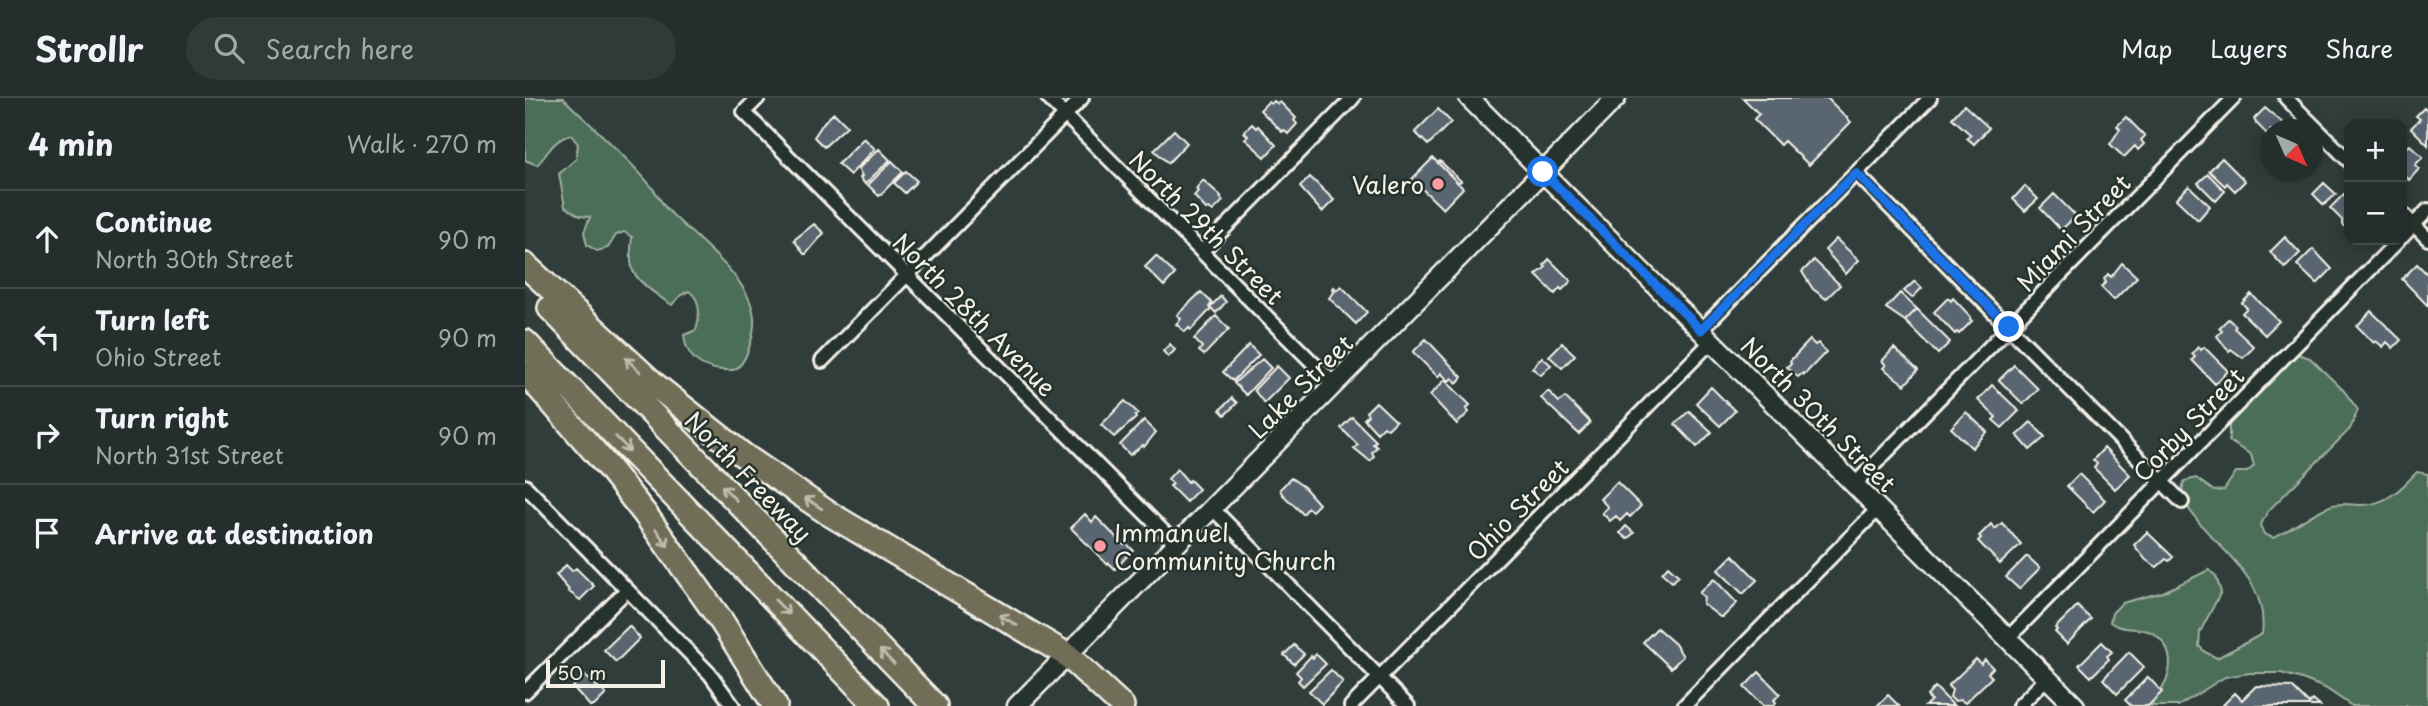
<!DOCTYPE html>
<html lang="en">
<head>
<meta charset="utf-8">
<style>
	:root { --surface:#242e2c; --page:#303a38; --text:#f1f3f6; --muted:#a3a8a9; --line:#414a48 }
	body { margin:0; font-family:"Playpen Sans",sans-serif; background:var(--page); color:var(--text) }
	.controls { position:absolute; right:21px; top:21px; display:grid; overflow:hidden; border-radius:14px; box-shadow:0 4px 18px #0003 }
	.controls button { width:63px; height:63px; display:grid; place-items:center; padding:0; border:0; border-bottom:2px solid var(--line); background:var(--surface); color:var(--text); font:35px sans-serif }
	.compass { position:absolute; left:1735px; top:21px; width:63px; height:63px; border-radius:50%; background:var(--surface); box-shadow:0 4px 18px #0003; rotate:135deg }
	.scale { position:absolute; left:21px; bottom:18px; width:119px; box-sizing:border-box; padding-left:7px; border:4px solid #f4f1e8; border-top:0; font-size:19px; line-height:24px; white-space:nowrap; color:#f4f1e8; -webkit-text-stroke:5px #26332d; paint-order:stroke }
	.stop { position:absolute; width:21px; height:21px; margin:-16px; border:5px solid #1a73e8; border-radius:50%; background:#fff }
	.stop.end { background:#1a73e8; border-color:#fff; box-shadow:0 2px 7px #0008 }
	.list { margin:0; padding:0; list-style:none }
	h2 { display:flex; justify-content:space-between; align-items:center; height:91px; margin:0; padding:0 28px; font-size:30px }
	h2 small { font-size:23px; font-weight:400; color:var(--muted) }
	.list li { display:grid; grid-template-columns:46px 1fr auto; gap:21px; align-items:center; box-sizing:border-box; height:98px; padding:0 28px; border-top:2px solid var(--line) }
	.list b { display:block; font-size:26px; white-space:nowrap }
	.list p { margin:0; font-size:23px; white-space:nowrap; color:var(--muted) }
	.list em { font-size:23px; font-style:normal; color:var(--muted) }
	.icon { flex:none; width:38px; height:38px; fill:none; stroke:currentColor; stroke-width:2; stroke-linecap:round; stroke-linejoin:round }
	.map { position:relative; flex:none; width:1903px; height:608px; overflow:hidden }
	header { display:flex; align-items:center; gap:42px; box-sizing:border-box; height:98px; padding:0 35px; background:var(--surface); border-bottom:2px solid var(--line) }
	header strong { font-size:33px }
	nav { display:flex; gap:38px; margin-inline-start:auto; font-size:24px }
	.search { width:490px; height:63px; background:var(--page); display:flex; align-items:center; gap:18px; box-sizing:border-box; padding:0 24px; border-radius:38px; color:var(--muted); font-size:26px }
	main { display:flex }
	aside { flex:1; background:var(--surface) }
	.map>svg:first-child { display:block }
	.green { fill:#4c6e58; stroke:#a0b0a0; stroke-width:2 }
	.building { fill:#5a6572; stroke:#f4f1e8; stroke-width:2 }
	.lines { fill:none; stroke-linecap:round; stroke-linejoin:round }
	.minor-casing { stroke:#f4f1e8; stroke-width:18 }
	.secondary-casing { stroke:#f4f1e8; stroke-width:23 }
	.motorway-casing { stroke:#f4f1e8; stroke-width:28 }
	.minor { stroke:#26332d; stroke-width:12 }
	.secondary { stroke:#26332d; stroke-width:18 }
	.motorway { stroke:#716e59; stroke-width:23 }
	.oneway { stroke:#c0bdaf }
	.route { stroke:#1a73e8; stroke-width:9 }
	.poi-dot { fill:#ff9aa2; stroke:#26332d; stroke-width:2.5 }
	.labels { text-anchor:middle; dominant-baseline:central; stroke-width:5; stroke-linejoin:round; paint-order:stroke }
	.poi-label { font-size:24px; fill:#f4f1e8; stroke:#26332d; text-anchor:end }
	.street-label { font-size:24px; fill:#f4f1e8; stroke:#26332d }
</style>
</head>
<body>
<header>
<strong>Strollr</strong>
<div class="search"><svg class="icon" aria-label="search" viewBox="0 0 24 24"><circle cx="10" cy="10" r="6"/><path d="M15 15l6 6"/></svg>Search here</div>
<nav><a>Map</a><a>Layers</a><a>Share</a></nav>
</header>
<main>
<aside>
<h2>4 min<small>Walk · 270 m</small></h2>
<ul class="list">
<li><svg class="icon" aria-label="ahead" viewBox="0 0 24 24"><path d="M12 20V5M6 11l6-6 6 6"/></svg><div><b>Continue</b><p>North 30th Street</p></div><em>90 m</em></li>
<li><svg class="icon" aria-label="left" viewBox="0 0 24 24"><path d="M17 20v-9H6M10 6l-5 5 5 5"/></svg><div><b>Turn left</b><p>Ohio Street</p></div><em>90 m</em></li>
<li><svg class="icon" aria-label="right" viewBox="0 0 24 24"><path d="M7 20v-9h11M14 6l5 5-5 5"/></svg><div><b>Turn right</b><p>North 31st Street</p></div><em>90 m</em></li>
<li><svg class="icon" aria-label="arrive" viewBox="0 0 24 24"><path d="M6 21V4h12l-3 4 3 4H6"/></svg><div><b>Arrive at destination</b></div></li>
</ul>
</aside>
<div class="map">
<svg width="1903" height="608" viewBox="0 0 1903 608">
	<rect width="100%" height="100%" fill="#303d3b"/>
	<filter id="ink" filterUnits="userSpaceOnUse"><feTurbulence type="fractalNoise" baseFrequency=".0143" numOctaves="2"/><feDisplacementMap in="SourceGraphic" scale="14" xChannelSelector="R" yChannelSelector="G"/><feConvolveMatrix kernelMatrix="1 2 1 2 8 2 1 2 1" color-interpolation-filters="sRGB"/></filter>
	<g filter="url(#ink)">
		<path class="green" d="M0 0H38C66 28 101 57 125 87 131 94 135 102 140 109 167 139 226 178 229 220 230 233 222 268 208 272 207 272 198 272 197 272 175 270 161 259 159 237L171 232C175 218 177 202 164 193L156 197 147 207C136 200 113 184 108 173 104 163 106 149 107 139L99 134 91 137 83 150 72 153 62 147 59 134 65 119 55 118 40 109 34 76 51 61 53 46 46 37C28 41 24 55 12 67L0 62Z
			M1769 255 1785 260 1819 293 1833 312 1825 331 1744 412 1735 427 1739 436 1748 440C1768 431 1784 416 1805 408 1815 404 1827 407 1837 407 1861 407 1877 390 1892 374L1903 376V608H1827L1800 590 1777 581 1756 575H1725L1700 579 1653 608H1626C1640 589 1652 569 1640 547 1636 541 1630 535 1623 533 1610 529 1596 533 1585 524L1587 515 1597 505 1638 494 1684 472 1691 478 1696 494 1675 534 1674 548 1680 554 1692 560 1737 536C1745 472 1680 448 1656 397L1659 383 1671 380 1689 393 1699 392 1711 374H1722L1729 368 1726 357 1704 343V326Z"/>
		<path class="building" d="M1218 0H1302L1326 24 1284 67 1259 43 1255 47 1229 21 1234 16Z
			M749 3 753 6 755 4 771 20 769 22 772 26 763 36 759 32 757 34 735 12 743 4 746 6Z
			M1439 7 1464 30 1449 46 1442 40 1446 37 1427 20Z
			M1740 10 1758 25 1761 32H1745V39L1731 25 1729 21Z
			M1899 10 1903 14V47L1886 30 1895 21 1891 18Z
			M913 11 926 24 903 47 890 34Z
			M309 15 322 28 299 49 289 39 299 24Z
			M1601 19 1620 38 1616 42 1619 46 1613 52 1610 48 1599 59 1585 46 1595 31 1592 28Z
			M727 26 731 30 733 28 751 47 740 59 720 41 723 38 719 34Z
			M649 32 662 45 643 65 629 52Z
			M339 40 350 51 325 77 313 66Z
			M1885 47 1898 59 1890 67 1894 71 1884 82 1877 75V54Z
			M354 51 365 62 340 86 335 80 337 78 333 71Z
			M908 60 938 90 918 111 887 81Z
			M1697 60 1720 83 1710 93 1702 85 1700 88 1684 73Z
			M367 63 378 74 354 98 343 87Z
			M915 63 936 83 933 85 913 65Z
			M381 73 392 83 380 95 369 85Z
			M1683 76 1700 93 1691 103 1673 85Z
			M785 79 809 102 797 114 775 89Z
			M678 82 696 98 695 99 698 103 688 113 684 110 682 112 669 98 673 93 671 91Z
			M1799 85 1811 96 1799 107 1788 96Z
			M1500 88 1513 101 1500 113 1488 101Z
			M1664 88 1685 108 1673 122 1651 101Z
			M1529 96 1551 118 1536 132 1515 110Z
			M1819 96 1824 101V131L1817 127V122L1805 110Z
			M289 126 299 135 281 156H279L269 142Z
			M1760 139 1775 155 1760 170 1745 154Z
			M1311 141 1334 162 1321 176 1300 152Z
			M1788 151 1807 171 1792 186 1772 167Z
			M631 158 650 176 639 188 620 169Z
			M1024 161 1046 183 1037 192 1035 190 1030 196 1011 177 1021 169 1019 167Z
			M1289 162 1315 187 1301 201 1288 191 1277 174Z
			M1597 165 1612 179 1589 202 1576 189 1581 184 1579 181 1583 176 1586 179Z
			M1892 166 1903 177V208L1877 181Z
			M1390 183 1397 190 1387 200 1379 193Z
			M816 188 842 214 831 226 804 200 810 193 807 191 809 189 812 192Z
			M676 194 687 205 684 209 686 211 666 232 664 230 660 234 651 226 656 221 652 217Z
			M1375 195 1392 211 1380 223 1361 210Z
			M1726 196 1754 223 1740 237 1717 215 1722 210 1717 205Z
			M696 198 701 204 691 215 685 209Z
			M1423 200 1426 203 1428 200 1446 219 1445 221 1447 223 1434 236 1432 234 1430 236 1409 214Z
			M1392 211 1425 244 1413 256 1380 223Z
			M1846 213 1876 242 1868 250 1862 244 1858 249 1851 243 1849 245 1832 228Z
			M691 218 704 231 679 257 674 253 677 249 669 241Z
			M1703 221 1711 228 1709 230 1729 249 1718 260 1706 251 1704 253 1692 238 1697 233 1694 230Z
			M901 241 937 279 932 285 927 280 924 283 916 275 913 279 888 254Z
			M1285 242 1290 247 1293 245 1301 254 1279 277 1278 275 1273 279 1262 269 1266 265 1265 263Z
			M1037 245 1050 257 1037 270 1024 258Z
			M645 246 650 252 643 259 638 253Z
			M724 247 734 257 708 283 698 274Z
			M1673 249 1676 252 1679 249 1703 273 1690 286 1667 262 1670 259 1667 256Z
			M1369 250 1393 272 1380 287 1358 270 1361 267 1357 263Z
			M1017 259 1026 267 1016 277 1007 270Z
			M737 261 746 270 721 297 709 285Z
			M1489 267 1513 291 1498 306 1474 282Z
			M752 268 764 280 739 305 729 292Z
			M920 282 945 307 941 311 944 314 932 326 905 297Z
			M1467 287 1494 313 1477 330 1468 322 1471 319 1453 302Z
			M1186 289 1210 313 1195 328 1171 305Z
			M1023 293 1034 304 1040 299 1063 322 1065 325 1054 336 1016 300Z
			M707 300 712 305 700 317 695 312Z
			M600 303 613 315 610 318 611 320 589 339 576 327Z
			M851 304 871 323 863 331 859 328 852 335 839 321 843 317 841 314Z
			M1164 313 1187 334 1172 349 1150 326Z
			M1441 314 1462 334 1447 350 1426 330Z
			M827 319 851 343 848 346 852 349 847 354 849 358 845 363 829 350 833 347 816 330Z
			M619 322 631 334 619 349 618 347 605 357 595 347Z
			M1506 324 1520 339 1505 352 1492 337Z
			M1579 350 1605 377 1590 391 1569 370 1572 366 1568 362Z
			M652 371 663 384 665 382 674 391 661 404 645 388 648 386 643 381Z
			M1554 376 1580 402 1568 414 1542 388Z
			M766 380 779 389 794 406 787 413 783 410 778 416 757 396 755 391Z
			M1092 384 1116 408 1105 419 1102 416 1095 423 1091 418 1085 423 1077 415 1083 409 1075 401Z
			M560 416 567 424 571 419 599 447 601 445 608 452 590 471 584 465 582 466 546 430Z
			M1477 425 1496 446 1475 466 1453 443 1456 440 1454 438 1466 426 1470 431Z
			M1101 428 1109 435 1102 441 1095 435Z
			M1622 434 1648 459 1644 463 1641 461 1632 469 1621 462 1609 447Z
			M1208 457 1232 482 1218 496 1193 472Z
			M1502 458 1515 470 1494 491 1481 479Z
			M41 467 47 473 51 470 69 488 55 502 43 493 44 492 31 477Z
			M1143 468 1154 478 1147 484 1137 475Z
			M1189 481 1212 505 1198 519H1195L1178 506 1179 499 1174 495Z
			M1552 508 1566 521 1542 546 1530 534 1532 532 1530 530Z
			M104 528 115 540 91 564 79 552Z
			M1132 530 1150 546 1158 558 1146 570 1118 544Z
			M1577 544 1587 554 1582 558 1584 561 1566 579 1554 567Z
			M769 547 779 556 769 566 759 557Z
			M1604 554 1619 569 1592 596 1578 581Z
			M791 556 801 566 778 588 773 583 776 579 771 574 786 558 788 560Z
			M1451 561 1456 566 1460 562 1468 570 1463 575 1467 579 1440 605 1436 602 1429 603 1425 599 1427 592 1423 588Z
			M806 572 818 584 797 606 784 593Z
			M1234 574 1255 596 1249 602 1251 604 1248 608H1238L1219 589Z
			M59 577 81 596 69 608H65L48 589Z
			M1623 579 1637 594 1623 608H1606L1600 602Z
			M1731 588 1767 589 1784 606 1788 602 1795 608H1697L1710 595 1717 602Z
			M1410 589 1429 608H1400L1406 602 1402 598Z
			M1363 597 1374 608H1352Z"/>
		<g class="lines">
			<g class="minor-casing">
				<path id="minor" d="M233 0 219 14 652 447
					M523 0 810 287
					M1761 0 1824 63
					M1331 75 1657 404
					M1877 115 1903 141
					M1877 139 1903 112
					M677 153 828 0
					M1176 232 1405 0
					M297 263 557 0
					M1329 387 1709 0
					M0 388 185 576 208 608
					M688 411 883 608
					M1483 540 1874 142
					M0 594 102 492
					M826 608 1187 243
					M1159 608 1353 411
					M1494 608 1522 580"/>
			</g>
			<g class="secondary-casing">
				<path id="secondary" d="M944 0 1550 608
					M492 608 1091 0"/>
			</g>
			<g class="motorway-casing">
				<path id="motorway" d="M0 167 130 287 218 357 303 415 542 557 597 608
					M25 210 410 608
					M0 244 352 608
					M0 274 83 369 120 416 197 524 250 608"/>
			</g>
			<use href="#minor" class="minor"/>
			<use href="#secondary" class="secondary"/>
			<use href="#motorway" class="motorway"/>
		</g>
		<defs><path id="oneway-shaft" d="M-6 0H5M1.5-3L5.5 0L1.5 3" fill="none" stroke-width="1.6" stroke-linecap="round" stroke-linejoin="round" transform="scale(1.75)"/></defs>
		<g class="oneway">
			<use href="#oneway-shaft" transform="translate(108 267) rotate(-137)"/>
			<use href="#oneway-shaft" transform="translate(98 346) rotate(46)"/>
			<use href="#oneway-shaft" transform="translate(204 395) rotate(-134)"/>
			<use href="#oneway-shaft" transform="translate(288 405) rotate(-147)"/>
			<use href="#oneway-shaft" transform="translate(137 440) rotate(54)"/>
			<use href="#oneway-shaft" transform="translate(257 509) rotate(46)"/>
			<use href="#oneway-shaft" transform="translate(483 522) rotate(-149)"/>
			<use href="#oneway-shaft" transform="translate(362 559) rotate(-134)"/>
		</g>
	</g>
	<g class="lines" filter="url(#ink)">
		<path class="route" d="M1018 74 1176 232 1331 75 1484 229"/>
	</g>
	<g class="poi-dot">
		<circle cx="913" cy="86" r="7"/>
		<circle cx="575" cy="448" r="7"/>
	</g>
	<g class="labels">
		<g class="poi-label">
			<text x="899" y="86">Valero</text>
			<text x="589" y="434" text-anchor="start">Immanuel<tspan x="589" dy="28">Community Church</tspan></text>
		</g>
		<g class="street-label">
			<text transform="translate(682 129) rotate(45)">North 29th Street</text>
			<text transform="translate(1548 134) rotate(-46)">Miami Street</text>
			<text transform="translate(450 216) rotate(45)">North 28th Avenue</text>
			<text transform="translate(775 288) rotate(-45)">Lake Street</text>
			<text transform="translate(1294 316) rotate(45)">North 30th Street</text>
			<text transform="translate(1663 326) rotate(-46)">Corby Street</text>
			<text transform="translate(224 378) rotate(46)">North Freeway</text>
			<text transform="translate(992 411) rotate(-45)">Ohio Street</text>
		</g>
	</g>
</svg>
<div class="controls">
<button>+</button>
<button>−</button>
</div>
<svg class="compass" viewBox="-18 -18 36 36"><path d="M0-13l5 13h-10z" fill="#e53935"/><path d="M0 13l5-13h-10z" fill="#a3a8a9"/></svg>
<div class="scale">50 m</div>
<div class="stop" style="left:1018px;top:74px"></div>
<div class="stop end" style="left:1484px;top:229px"></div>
</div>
</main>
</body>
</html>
